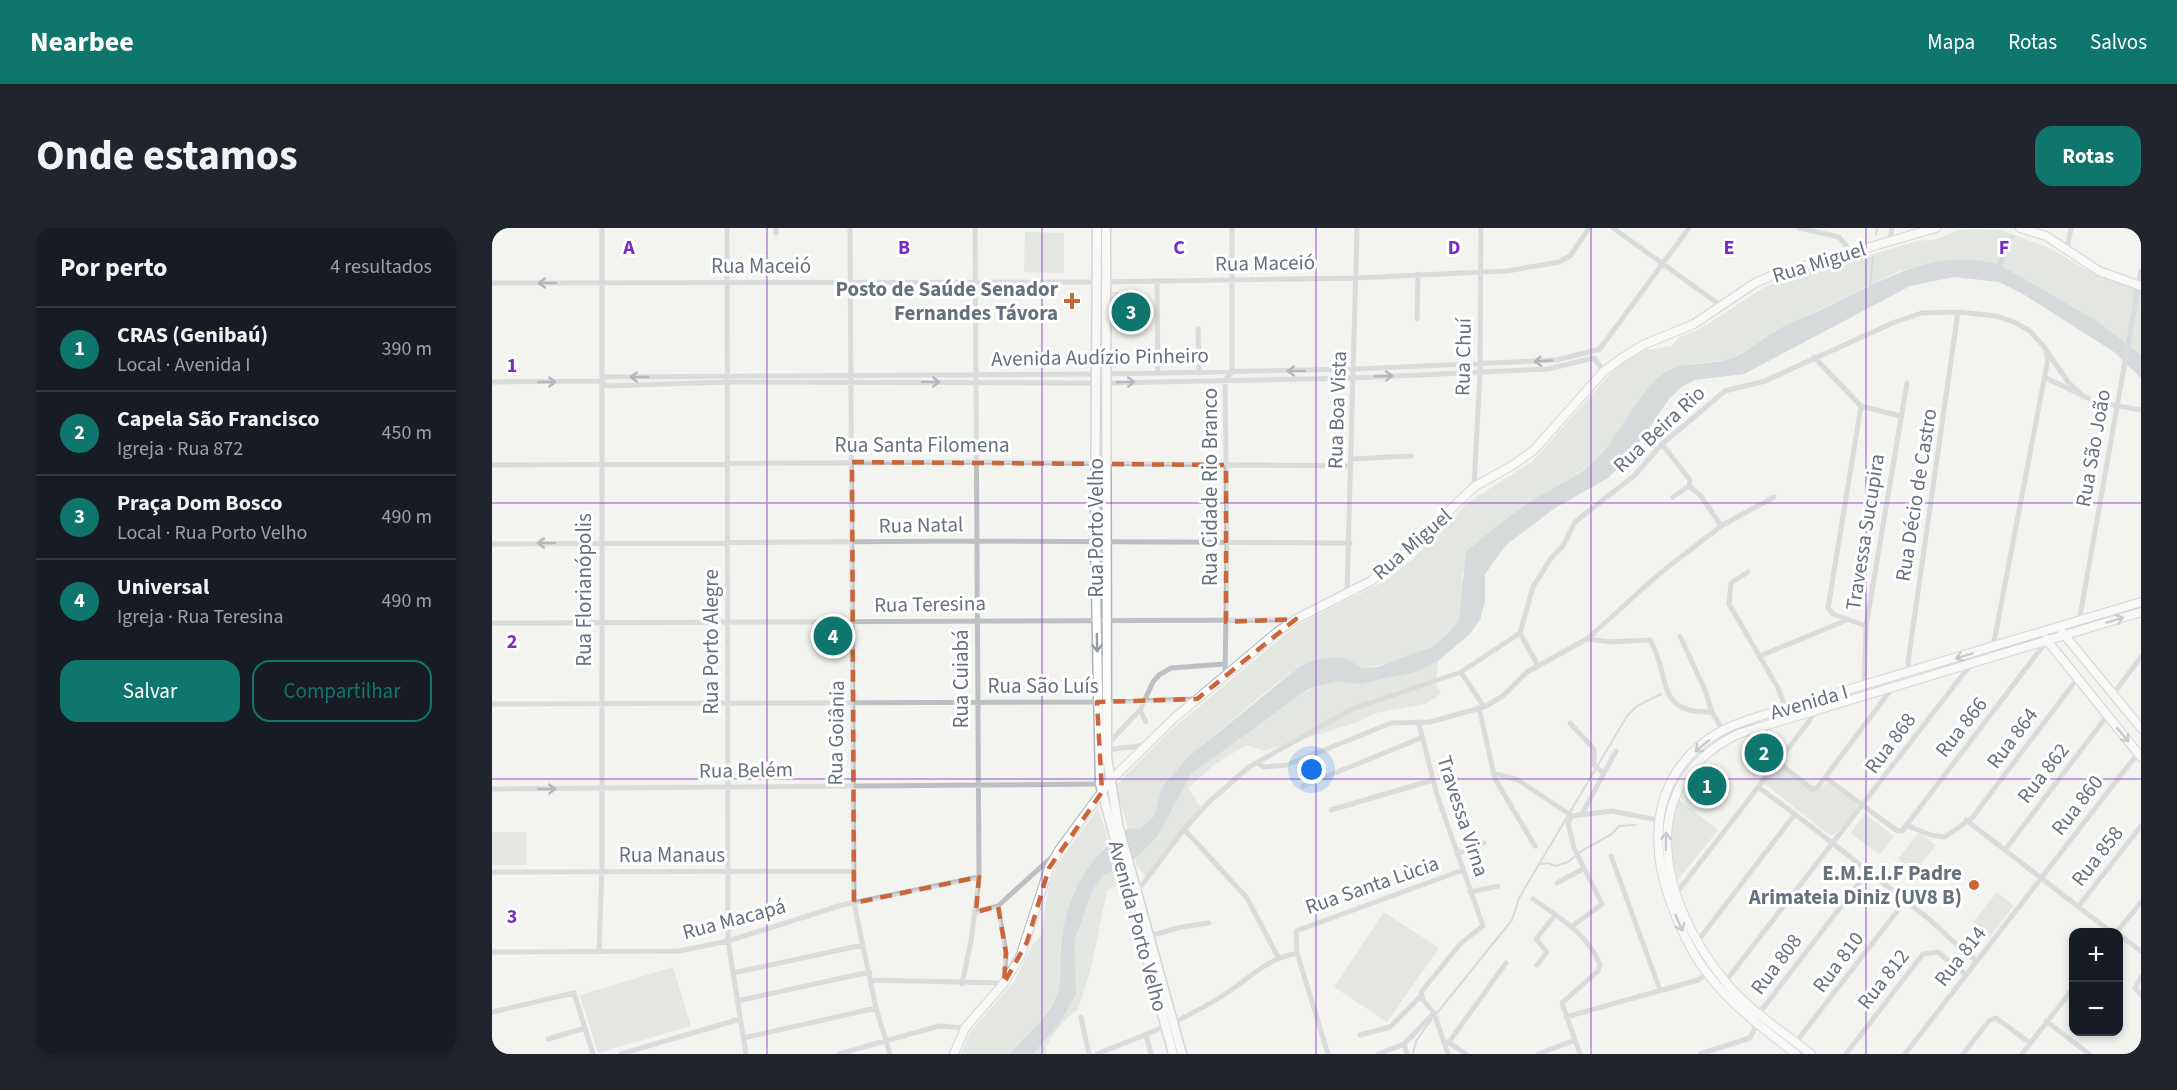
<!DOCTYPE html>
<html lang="pt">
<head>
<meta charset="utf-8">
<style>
	:root { --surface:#171b24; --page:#20242c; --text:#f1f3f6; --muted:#9ea1a6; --line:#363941; --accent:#0f766e }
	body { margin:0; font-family:"Source Sans 3",sans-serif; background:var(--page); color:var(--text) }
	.controls { position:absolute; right:18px; bottom:18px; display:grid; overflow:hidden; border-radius:12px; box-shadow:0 3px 9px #0003 }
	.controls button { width:54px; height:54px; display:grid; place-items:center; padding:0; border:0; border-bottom:2px solid var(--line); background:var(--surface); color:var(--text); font:30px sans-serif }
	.you { position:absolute; left:820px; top:542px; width:21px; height:21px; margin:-15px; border:4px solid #fff; border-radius:50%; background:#1a73e8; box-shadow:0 0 0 9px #1a73e833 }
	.badge { display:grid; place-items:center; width:39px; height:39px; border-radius:50%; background:var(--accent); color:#fff; font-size:20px; font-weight:700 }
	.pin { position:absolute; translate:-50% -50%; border:3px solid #fff; box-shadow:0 2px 6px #0006 }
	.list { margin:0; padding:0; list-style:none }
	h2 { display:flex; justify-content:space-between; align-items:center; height:78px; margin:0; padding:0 24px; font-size:26px }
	h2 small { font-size:20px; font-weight:400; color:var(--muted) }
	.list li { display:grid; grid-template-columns:39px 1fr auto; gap:18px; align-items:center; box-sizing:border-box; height:84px; padding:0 24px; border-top:2px solid var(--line) }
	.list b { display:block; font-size:22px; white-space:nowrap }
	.list p { margin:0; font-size:20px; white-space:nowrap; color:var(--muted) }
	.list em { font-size:20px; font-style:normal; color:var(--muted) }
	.actions { display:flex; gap:12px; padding:18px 24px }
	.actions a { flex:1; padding:14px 0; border:2px solid var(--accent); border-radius:18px; text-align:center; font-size:21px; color:var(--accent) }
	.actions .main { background:var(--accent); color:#fff }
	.map { position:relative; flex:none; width:1649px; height:826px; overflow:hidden; border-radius:18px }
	header { display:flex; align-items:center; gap:36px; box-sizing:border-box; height:84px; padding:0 30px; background:var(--accent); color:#fff }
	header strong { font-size:28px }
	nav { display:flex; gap:33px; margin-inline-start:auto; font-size:21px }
	.intro { display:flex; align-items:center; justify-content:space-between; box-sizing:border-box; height:144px; padding:0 36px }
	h1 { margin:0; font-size:42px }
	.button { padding:15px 27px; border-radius:18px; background:var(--accent); color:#fff; font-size:21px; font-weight:700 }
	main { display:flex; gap:36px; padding:0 36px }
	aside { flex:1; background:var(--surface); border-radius:18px; box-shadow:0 3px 9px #0003 }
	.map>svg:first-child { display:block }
	.green { fill:#d2d8d0 }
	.water { fill:#b5bdc2 }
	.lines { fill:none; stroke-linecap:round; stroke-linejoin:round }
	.stream { stroke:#b5bdc2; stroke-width:2 }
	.secondary-casing { stroke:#b0b4b8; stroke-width:10 }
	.primary-casing { stroke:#afb2b6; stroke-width:11 }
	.street { stroke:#bdc0c3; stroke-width:5 }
	.secondary { stroke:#fff; stroke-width:8 }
	.primary { stroke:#fff; stroke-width:8 }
	.oneway { stroke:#66717d }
	.oneway2 { stroke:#949ca4 }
	.marked { fill:none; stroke:#ca6639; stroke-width:4.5; stroke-dasharray:12 8; stroke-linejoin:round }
	.grid { fill:none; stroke:#7b2cbf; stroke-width:1.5; stroke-opacity:0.55 }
	.poi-dot { fill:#ca6639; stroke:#fff; stroke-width:2 }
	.labels { text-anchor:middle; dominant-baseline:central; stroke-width:6; stroke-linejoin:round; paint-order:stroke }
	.street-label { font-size:21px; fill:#66717d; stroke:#fff }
	.poi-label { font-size:21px; font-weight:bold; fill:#66717d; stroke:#fff; text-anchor:end }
	.grid-label { font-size:20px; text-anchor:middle; font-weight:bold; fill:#7b2cbf; stroke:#fff; stroke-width:6; stroke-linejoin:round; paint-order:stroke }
</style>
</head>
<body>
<header>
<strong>Nearbee</strong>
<nav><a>Mapa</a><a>Rotas</a><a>Salvos</a></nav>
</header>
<div class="intro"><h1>Onde estamos</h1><a class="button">Rotas</a></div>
<main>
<aside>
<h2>Por perto<small>4 resultados</small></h2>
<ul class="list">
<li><span class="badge">1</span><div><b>CRAS (Genibaú)</b><p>Local · Avenida I</p></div><em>390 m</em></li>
<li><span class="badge">2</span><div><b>Capela São Francisco</b><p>Igreja · Rua 872</p></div><em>450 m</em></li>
<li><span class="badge">3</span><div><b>Praça Dom Bosco</b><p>Local · Rua Porto Velho</p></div><em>490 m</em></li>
<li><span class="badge">4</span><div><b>Universal</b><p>Igreja · Rua Teresina</p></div><em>490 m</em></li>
</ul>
<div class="actions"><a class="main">Salvar</a><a>Compartilhar</a></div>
</aside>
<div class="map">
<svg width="1649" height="826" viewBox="0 0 1649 826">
	<rect width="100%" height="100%" fill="#f3f3f0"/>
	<path class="green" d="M1508 2 1560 21 1594 42 1649 63V127L1607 94 1508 37 1491 33 1459 32 1407 43 1284 103 1259 120 1235 132 1197 136 1155 163 1130 202 1100 235 1072 255 1050 267 970 345C971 360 973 378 967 392 955 419 896 438 869 440L856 431 807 439 782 457 696 529 670 559 662 588 648 601 636 600 623 558 678 503 783 415 807 396 893 353 919 333 975 275 1041 233 1118 146 1134 133 1154 122 1180 118 1186 110 1208 101 1271 60 1314 43 1344 37 1429 12C1444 15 1452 6 1465 3 1477 0 1495 2 1508 2Z
		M533 4 572 5V45L532 44Z
		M620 64H636V91H620Z
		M946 433 944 456 949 466 933 476 884 485 863 495 772 523 754 517 722 537 696 560 710 581 655 650 644 637 643 631 665 608 699 546 799 471 831 455 845 453 867 456 897 450 927 443Z
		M1284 538H1289L1325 562 1336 555 1365 576V582L1342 607H1337L1273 556Z
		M1185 570 1226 602 1185 653C1176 624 1176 598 1185 570Z
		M606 580 617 614C584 652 573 676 568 726 567 739 570 756 565 768 554 790 533 807 518 826H469L478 804 522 754 541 716 549 708 557 657 565 637Z
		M1373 586 1402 608 1387 627 1359 605Z
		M0 604H34V637H0Z
		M1427 604 1444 617 1423 644 1406 631Z
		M623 640 624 658 615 662 600 736 586 782C571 790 562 806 553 820L555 826H541L567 796 584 767 583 711 601 661 604 654Z
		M1505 664 1522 678 1497 709 1480 696Z
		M892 684 947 720 895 794 842 759Z
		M181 739 199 798 106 825 88 767Z"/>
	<path class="water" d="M1518 6 1522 7 1510 38 1607 94 1649 127V150L1622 124 1531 66 1507 54 1462 49 1418 58 1252 146 1203 152 1191 158 1177 171 1136 231 1116 250 1063 280 1014 317 993 346V374L988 392 978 406 946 433 927 443 911 447 867 456 845 453 816 461 699 546 665 609 643 631 611 648 601 661 583 711 584 767 567 796 541 826H518C533 807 558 788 566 765 570 751 567 734 569 719 574 667 594 632 636 600L648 601 662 588 670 559 696 529 807 439 822 432 842 429 856 431 869 440 886 439 939 419 957 405 967 392 974 324C997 304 1020 285 1046 269 1064 258 1084 250 1100 235 1128 210 1144 166 1171 146 1191 132 1216 138 1237 131 1255 125 1268 112 1284 103 1298 94 1314 89 1329 82 1386 55 1440 19 1505 36Z"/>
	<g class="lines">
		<path class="stream" d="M1384 6 1385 0
			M1378 57 1381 30
			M1049 636 1057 635 1063 638 1076 634 1091 622 1120 606 1127 598 1143 597
			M945 785 1020 692 1027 670 1135 488 1145 478 1169 466
			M921 826 924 813 939 792"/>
		<g class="secondary-casing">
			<path id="secondary" d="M1528 0 1554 8 1607 43 1649 58
				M1570 404 1649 500
				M1554 411 1649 529
				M462 826 473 800 512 755 528 729 557 640 567 622 617 554 680 492 785 404 804 391 879 353 906 332 982 259 1021 237 1042 222 1112 143 1130 130 1151 117 1202 96 1263 55 1284 46 1444 0
				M1304 826C1273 802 1240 778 1216 746 1200 726 1189 702 1180 678 1154 610 1162 540 1231 502 1241 497 1254 493 1265 489L1649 374
				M1319 826C1290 803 1255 781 1232 752 1170 676 1138 559 1246 506L1649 384"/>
		</g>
		<g class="primary-casing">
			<path id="primary" d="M605 0 603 314 608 556 681 826
				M614 0 615 529 626 596 690 826"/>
		</g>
		<path class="street" d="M235 0 236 713 254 826
			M358 0 362 675 384 780 398 826
			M1121 0 1228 77
			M1307 0 1347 9 1360 25
			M284 5V0
			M1398 13 1400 0
			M1575 21 1579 0
			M665 54 666 145
			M0 55 613 54 864 50 1015 43 1067 34 1078 28 1097 0
			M925 91 926 46
			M706 101 707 145
			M1107 122 1197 0
			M1322 129 1369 178 1408 188
			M1102 130 1112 143
			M1552 149 1604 174 1649 182
			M109 153 115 158 235 154 613 155 862 150 1056 141 1102 130
			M0 154 109 153 114 149 614 146 863 141 1065 132 1108 121
			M1369 178 1336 380 1341 386 1374 398
			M1170 216 1198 252 1197 258
			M860 231 919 228
			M0 237 484 234 859 238
			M982 259 988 145 989 0
			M1181 269 1197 258 1209 268 1229 298
			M0 316 485 313 858 315
			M1256 344 1239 355 1237 376 1286 460 1294 480
			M855 365 865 0
			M1587 394 1649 43
			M0 395 802 392
			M1188 408 1213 462 1220 484
			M1095 411 1167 346 1229 298 1282 269
			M1501 419 1556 131 1554 126
			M1268 428 1355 392
			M1046 438 1028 405 1041 359 1059 330 1071 318 1083 294 1143 247 1170 216 1233 163 1273 153 1403 94 1430 85 1466 84 1504 88 1522 94 1538 103 1552 119 1576 154 1591 168
			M969 444 992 479
			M733 448 735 321 733 152 740 144V0
			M1419 454 1416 434 1466 84
			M1372 458 1374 398 1415 155
			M1621 466 1649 429
			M0 476 605 474 705 471
			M987 480 1003 551 1043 618
			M648 482 654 494
			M1078 495 1102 521V537L1111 545
			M927 496 945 567 991 698 969 715 929 764 931 772 942 785 956 826
			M615 517 648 482 661 454 667 447 679 440 733 436
			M614 522 654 517
			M1286 534 1320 561 1325 560 1401 459
			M765 535 772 539 795 537 899 495 938 494 992 479 1011 468 1035 444 1095 411 1120 414 1158 412C1180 448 1161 486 1220 484L1231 503
			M1001 545 1026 552 1080 588 1120 583 1166 592
			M1334 550 1404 602 1410 603 1554 414
			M811 558 929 510
			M1266 559C1325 601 1380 647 1437 691 1454 705 1467 722 1485 733
			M0 561 610 556
			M839 582 941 552
			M1090 586 1124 523
			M1474 592 1619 704
			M1414 597 1439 607 1453 609 1480 590 1585 451
			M692 601 755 670 786 729
			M1513 622 1615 488
			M965 626 992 615
			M1119 628 1168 762
			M0 644 360 643
			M1065 655 1091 641
			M643 660 650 657 692 601 718 573 757 539 860 481 969 444 1028 405
			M978 664 1006 658
			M1183 667 1315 496 1326 480 1327 471
			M1041 671C1068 690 1096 706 1108 737L1106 743 1070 775 1088 826
			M1586 679 1649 598
			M484 684 506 678 563 626
			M1079 699 1110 676 1082 620 1076 595 1080 588
			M1625 704 1649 674
			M1626 706 1649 723
			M657 708 690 699 717 695
			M1205 714 1303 586
			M0 724 187 723 236 713 350 677 487 649
			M107 724 110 638V0
			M1045 737 1055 724 1044 711 1063 687
			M241 745 371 717
			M1649 749 1643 760 1649 767
			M380 752 512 755 514 725 506 678
			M1233 754 1479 436
			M470 756 479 713 487 649 483 0
			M245 773 378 744
			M0 784 82 765 101 826
			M589 789 597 826
			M1074 789 1206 752 1215 746
			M1554 793 1597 826
			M654 807 659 826
			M868 807 898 799 929 768
			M251 810 384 780
			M56 811 93 800
			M956 814 974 826
			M957 814 1014 735
			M1304 814 1413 673
			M912 816 915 826
			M129 826 248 791
			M347 826 447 798 473 800
			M605 826C648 809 691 793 730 768 758 751 771 732 805 725
			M836 826 805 725 804 703 971 642
			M886 826 912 816 942 785
			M1046 826 1083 812
			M1208 826 1258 810 1263 800 1262 792 1377 642
			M1354 826 1431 726 1446 724 1474 747
			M1413 826 1646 525
			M1471 826 1497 793 1504 790 1538 815
			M1530 826 1582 759"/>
		<use href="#secondary" class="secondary"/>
		<use href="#primary" class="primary"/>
	</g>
	<defs><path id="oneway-shaft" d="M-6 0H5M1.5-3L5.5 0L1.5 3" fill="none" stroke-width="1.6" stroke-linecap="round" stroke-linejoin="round" transform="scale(1.5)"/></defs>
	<g class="oneway">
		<use href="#oneway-shaft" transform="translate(55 55) rotate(180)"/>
		<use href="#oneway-shaft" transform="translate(1051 133) rotate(176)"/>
		<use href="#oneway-shaft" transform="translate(804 143) rotate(179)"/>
		<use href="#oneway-shaft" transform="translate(892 148) rotate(-2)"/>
		<use href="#oneway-shaft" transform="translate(147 149) rotate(180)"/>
		<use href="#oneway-shaft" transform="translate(55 154)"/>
		<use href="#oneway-shaft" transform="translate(439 154) rotate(1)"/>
		<use href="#oneway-shaft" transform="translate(634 154) rotate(-1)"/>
		<use href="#oneway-shaft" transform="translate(54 315) rotate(180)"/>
		<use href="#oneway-shaft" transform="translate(55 561)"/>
	</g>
	<g class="oneway2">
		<use href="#oneway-shaft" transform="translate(1623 392) rotate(-17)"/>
		<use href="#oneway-shaft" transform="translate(605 415) rotate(89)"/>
		<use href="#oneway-shaft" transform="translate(1472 428) rotate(163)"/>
		<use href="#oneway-shaft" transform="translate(1631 507) rotate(50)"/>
		<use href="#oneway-shaft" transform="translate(1210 518) rotate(140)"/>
		<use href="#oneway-shaft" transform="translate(1174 613) rotate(-89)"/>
		<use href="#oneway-shaft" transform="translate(1187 695) rotate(66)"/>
	</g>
	<path d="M0 0H1649V826H0ZM360 234 734 237V394L804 391 705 471 605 474 610 564 557 640 535 714 512 755 514 725 506 678 484 684 487 649 362 675Z" fill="#f3f3f0" fill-opacity=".55" fill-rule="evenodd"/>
	<path class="marked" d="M360 234 734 237V394L804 391 705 471 605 474 610 564 557 640 535 714 512 755 514 725 506 678 484 684 487 649 362 675Z"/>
	<path class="grid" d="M275 0V826M550 0V826M824 0V826M1099 0V826M1374 0V826M0 275H1649M0 551H1649"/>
	<g class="poi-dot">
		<path d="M577 64h6v6h6v6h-6v6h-6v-6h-6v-6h6z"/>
		<circle cx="1482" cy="657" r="6"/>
	</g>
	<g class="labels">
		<g class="street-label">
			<text transform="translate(1327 34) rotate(-17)">Rua Miguel</text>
			<text transform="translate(773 35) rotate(-1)">Rua Maceió</text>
			<text x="269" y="38">Rua Maceió</text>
			<text transform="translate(608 129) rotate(-1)">Avenida Audízio Pinheiro</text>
			<text transform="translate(971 129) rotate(-89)">Rua Chuí</text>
			<text transform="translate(845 182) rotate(-88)">Rua Boa Vista</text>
			<text transform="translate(1167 201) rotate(-43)">Rua Beira Rio</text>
			<text x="430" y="217">Rua Santa Filomena</text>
			<text transform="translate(1601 220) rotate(-80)">Rua São João</text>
			<text transform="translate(718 259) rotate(-90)">Rua Cidade Rio Branco</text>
			<text transform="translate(1424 267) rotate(-81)">Rua Décio de Castro</text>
			<text transform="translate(429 297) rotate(-1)">Rua Natal</text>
			<text transform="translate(604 300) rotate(-90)">Rua Porto Velho</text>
			<text transform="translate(1373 304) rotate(-81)">Travessa Sucupira</text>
			<text transform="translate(920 316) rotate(-41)">Rua Miguel</text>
			<text transform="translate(92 362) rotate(-90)">Rua Florianópolis</text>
			<text transform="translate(438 376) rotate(-1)">Rua Teresina</text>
			<text transform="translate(219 414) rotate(-90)">Rua Porto Alegre</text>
			<text transform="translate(469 451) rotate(-90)">Rua Cuiabá</text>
			<text x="551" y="458">Rua São Luís</text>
			<text transform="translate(1317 474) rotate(-16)">Avenida I</text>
			<text transform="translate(1469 499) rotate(-52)">Rua 866</text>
			<text transform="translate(344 505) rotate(-89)">Rua Goiânia</text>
			<text transform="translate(1520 510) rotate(-53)">Rua 864</text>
			<text transform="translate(1398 515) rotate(-53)">Rua 868</text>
			<text transform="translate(254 542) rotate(-1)">Rua Belém</text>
			<text transform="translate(1551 545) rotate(-52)">Rua 862</text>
			<text transform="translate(1585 577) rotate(-52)">Rua 860</text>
			<text transform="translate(971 588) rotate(72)">Travessa Virna</text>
			<text x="180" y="627">Rua Manaus</text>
			<text transform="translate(1605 628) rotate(-52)">Rua 858</text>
			<text transform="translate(880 657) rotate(-19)">Rua Santa Lùcia</text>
			<text transform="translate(242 691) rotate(-15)">Rua Macapá</text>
			<text transform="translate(646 698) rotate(75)">Avenida Porto Velho</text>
			<text transform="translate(1468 728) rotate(-52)">Rua 814</text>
			<text transform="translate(1346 734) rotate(-53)">Rua 810</text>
			<text transform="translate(1284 736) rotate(-53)">Rua 808</text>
			<text transform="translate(1391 751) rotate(-52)">Rua 812</text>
		</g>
		<g class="poi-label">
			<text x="566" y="61">Posto de Saúde Senador<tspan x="566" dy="24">Fernandes Távora</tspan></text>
			<text x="1470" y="645">E.M.E.I.F Padre<tspan x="1470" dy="24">Arimateia Diniz (UV8 B)</tspan></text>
		</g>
	</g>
	<g class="grid-label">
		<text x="137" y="26">A</text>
		<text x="412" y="26">B</text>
		<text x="687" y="26">C</text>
		<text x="962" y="26">D</text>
		<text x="1237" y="26">E</text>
		<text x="1512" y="26">F</text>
		<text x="20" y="144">1</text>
		<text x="20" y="420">2</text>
		<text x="20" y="695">3</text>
	</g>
</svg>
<div class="controls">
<button>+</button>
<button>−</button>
</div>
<div class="you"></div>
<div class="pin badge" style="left:1215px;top:558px">1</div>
<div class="pin badge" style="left:1272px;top:525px">2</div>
<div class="pin badge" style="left:639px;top:84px">3</div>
<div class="pin badge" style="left:341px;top:408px">4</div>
</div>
</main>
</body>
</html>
